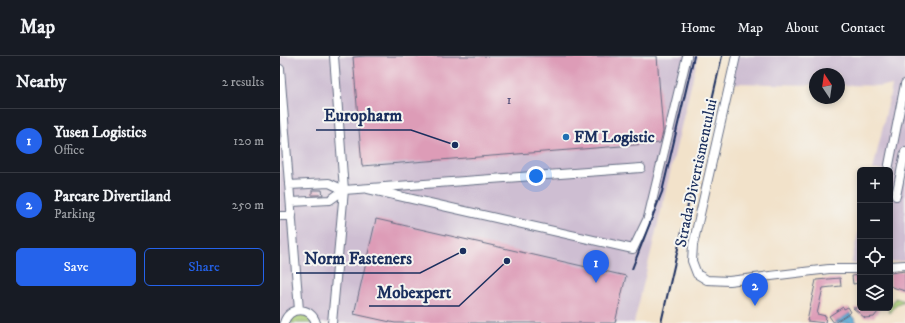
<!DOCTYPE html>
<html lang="en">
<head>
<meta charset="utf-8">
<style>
	:root { --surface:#171b24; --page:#242831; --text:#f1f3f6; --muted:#9ea1a6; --line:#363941; --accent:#2563eb }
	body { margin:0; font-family:"IM FELL DW Pica",serif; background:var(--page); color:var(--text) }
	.controls { position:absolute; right:12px; bottom:12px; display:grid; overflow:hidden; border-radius:6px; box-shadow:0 2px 6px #0003 }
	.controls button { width:36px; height:36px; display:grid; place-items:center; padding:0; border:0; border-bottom:1px solid var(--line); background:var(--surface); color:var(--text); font:20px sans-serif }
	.compass { position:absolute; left:529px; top:12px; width:36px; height:36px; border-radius:50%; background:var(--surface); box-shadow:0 2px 6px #0003; rotate:347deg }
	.you { position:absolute; left:256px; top:120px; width:14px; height:14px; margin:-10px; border:3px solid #fff; border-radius:50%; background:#1a73e8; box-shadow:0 0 0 6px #1a73e833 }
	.badge { display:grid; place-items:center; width:26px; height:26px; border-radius:50%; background:var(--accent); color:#fff; font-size:13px; font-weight:700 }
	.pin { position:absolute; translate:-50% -33px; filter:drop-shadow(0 1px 2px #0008) }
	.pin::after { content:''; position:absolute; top:21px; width:14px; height:12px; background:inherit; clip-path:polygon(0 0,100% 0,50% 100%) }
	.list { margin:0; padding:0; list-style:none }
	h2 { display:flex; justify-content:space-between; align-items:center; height:52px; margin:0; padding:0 16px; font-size:17px }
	h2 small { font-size:13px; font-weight:400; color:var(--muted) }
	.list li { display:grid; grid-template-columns:26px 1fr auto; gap:12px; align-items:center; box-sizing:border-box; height:64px; padding:0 16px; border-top:1px solid var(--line) }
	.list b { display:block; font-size:15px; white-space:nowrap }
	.list p { margin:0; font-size:13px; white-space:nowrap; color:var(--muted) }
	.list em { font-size:13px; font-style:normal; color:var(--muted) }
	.actions { display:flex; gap:8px; padding:12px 16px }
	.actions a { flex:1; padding:9px 0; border:1px solid var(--accent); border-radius:6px; text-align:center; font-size:14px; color:var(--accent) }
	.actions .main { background:var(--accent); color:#fff }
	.icon { flex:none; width:22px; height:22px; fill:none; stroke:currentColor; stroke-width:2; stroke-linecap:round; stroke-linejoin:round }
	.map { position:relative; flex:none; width:625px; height:267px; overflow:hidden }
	header { display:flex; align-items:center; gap:24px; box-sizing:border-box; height:56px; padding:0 20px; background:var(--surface); border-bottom:1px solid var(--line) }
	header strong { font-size:19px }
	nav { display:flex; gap:22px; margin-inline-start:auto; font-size:14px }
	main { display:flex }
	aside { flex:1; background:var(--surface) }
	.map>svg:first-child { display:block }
	.industrial { fill:#cebed2 }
	.green { fill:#aacc75; stroke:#627e6a }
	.water { fill:#5aa7d3; stroke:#3a6b98 }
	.building { fill:#dd9cb7 }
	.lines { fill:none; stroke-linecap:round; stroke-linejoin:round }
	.minor-casing { stroke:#666e84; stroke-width:10 }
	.minor { stroke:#fff; stroke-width:8 }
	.rail { stroke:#1b2f5e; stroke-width:2 }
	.poi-dot { fill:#1f6fb2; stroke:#f6f6f2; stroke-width:1.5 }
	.labels { text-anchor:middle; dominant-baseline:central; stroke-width:4; stroke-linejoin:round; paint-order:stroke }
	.number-label { font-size:14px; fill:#4c4a74 }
	.poi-label { font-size:16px; font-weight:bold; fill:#1b2f5e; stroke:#f6f6f2; text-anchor:start }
	.street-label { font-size:16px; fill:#1b2f5e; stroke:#f6f6f2 }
	.leader { fill:none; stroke:#1b2f5e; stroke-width:1.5 }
	.callout-dot { fill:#1b2f5e; stroke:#f6f6f2; stroke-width:1.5 }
	.callout-label { font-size:17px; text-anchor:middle; font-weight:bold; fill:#1b2f5e; stroke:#f6f6f2; stroke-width:4; stroke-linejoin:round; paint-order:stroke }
</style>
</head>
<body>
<header>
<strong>Map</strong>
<nav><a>Home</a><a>Map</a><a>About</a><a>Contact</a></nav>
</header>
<main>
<aside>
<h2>Nearby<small>2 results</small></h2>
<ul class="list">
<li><span class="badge">1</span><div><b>Yusen Logistics</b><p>Office</p></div><em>120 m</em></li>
<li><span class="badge">2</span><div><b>Parcare Divertiland</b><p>Parking</p></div><em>250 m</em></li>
</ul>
<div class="actions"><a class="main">Save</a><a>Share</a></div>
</aside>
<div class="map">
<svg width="625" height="267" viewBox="0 0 625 267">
	<rect width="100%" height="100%" fill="#f6f6f2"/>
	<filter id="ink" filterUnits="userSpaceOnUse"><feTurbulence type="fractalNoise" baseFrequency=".025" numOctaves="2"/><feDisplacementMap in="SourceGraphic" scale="8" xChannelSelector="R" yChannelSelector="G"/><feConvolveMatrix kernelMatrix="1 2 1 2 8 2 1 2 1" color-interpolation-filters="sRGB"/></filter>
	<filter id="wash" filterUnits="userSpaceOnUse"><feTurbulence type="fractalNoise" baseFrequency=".012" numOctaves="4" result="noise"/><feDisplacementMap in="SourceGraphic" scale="16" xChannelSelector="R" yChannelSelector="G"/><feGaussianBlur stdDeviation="0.9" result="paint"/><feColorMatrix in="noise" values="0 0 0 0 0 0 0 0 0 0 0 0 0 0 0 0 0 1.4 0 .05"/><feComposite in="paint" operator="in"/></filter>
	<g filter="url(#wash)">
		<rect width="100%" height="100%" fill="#f2e2ca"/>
		<path class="industrial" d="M0 0H418L354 267H0Z
			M456 0H625V205L610 206V114H593L612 30 559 29V18H535V29L450 27Z
			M580 169V208H571Z"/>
		<path class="green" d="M615 242 625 245 617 248 610 257 608 256Z
			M19 254 36 267H4Z"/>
		<path class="water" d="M570 257 577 267H555Z"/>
		<g id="blocks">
			<path class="building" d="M86 0H377L383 76 380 87 82 110 73 1Z
				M32 134H42L43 139H32Z
				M96 163 346 220 335 267H115L74 258Z
				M625 215V235L612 231 610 229V217Z
				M580 219V227L573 228 572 220Z
				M560 222 561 230 543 232 537 258 546 260 545 267 527 265 536 224Z
				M563 251 564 253 568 251 571 256 554 267 549 260Z
				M573 252H601L594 261 585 262Z"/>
		</g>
	</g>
	<g filter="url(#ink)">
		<use href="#blocks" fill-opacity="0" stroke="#666e84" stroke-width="1"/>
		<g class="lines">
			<g class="minor-casing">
				<path id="minor" d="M456 0 413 189 412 205 417 218 427 224 449 225 549 213H580
					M0 13 19 254
					M608 114 625 28
					M9 129 49 127 64 134 361 112
					M88 133 353 193 368 162 407 0
					M616 140 625 96
					M11 146 50 144 64 134
					M0 160H12
					M610 210 625 209
					M4 267C9 250 31 250 36 267
					M52 267 64 134 54 0"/>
			</g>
			<use href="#minor" class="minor"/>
			<path class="rail" d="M352 213 382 136 414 0
				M381 267 442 0"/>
		</g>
	</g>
	<circle class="poi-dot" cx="286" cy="81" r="4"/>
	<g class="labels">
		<g class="number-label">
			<text x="229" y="44">1</text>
		</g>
		<g class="poi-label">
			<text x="294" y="81">FM Logistic</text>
		</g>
		<g class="street-label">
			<text transform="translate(416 117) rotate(-78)">Strada Divertismentului</text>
		</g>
	</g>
	<path class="leader" d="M175 89L131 74H36M183 195L140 217H16M227 205L179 250H89"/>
	<g class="callout-dot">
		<circle cx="175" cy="89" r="4"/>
		<circle cx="183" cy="195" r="4"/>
		<circle cx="227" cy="205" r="4"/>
	</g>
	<g class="callout-label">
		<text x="83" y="65">Europharm</text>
		<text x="78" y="208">Norm Fasteners</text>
		<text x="134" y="242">Mobexpert</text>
	</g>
</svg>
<div class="controls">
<button>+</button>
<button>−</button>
<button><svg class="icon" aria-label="locate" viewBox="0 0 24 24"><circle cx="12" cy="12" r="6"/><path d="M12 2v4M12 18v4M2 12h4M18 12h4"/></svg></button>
<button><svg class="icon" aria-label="layers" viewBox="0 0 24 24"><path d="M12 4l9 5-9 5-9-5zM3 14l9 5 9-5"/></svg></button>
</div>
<svg class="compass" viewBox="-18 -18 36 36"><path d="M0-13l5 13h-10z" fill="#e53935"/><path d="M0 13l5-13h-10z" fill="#9ea1a6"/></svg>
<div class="you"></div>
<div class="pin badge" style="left:316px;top:227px">1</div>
<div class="pin badge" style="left:475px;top:250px">2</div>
</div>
</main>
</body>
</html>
